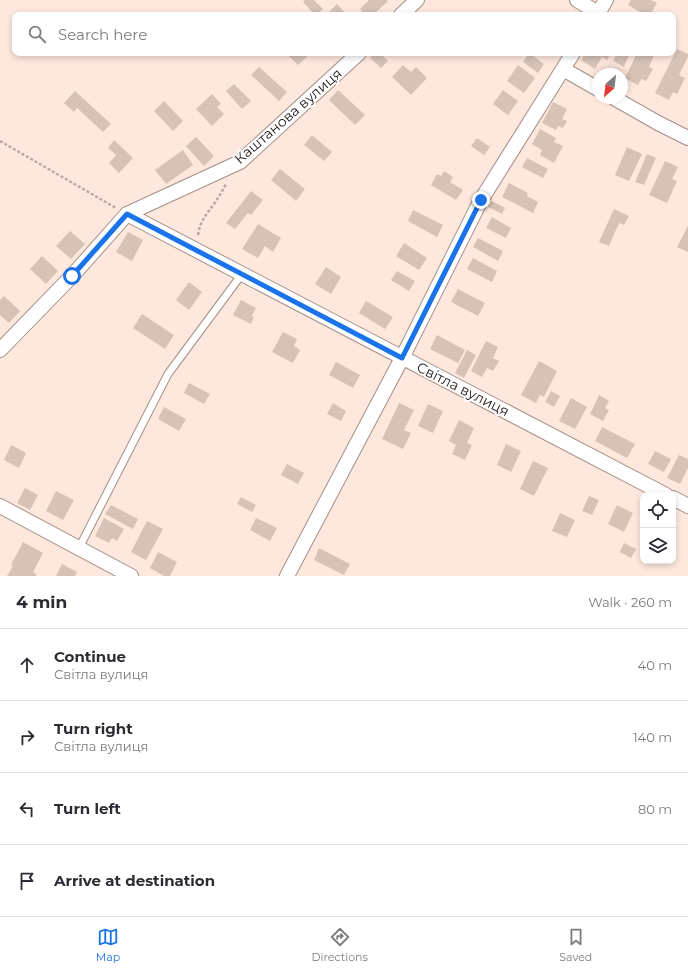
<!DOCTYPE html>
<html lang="en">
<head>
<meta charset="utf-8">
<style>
	:root { --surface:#fff; --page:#f2f2f3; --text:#2b2b33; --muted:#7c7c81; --line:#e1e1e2; --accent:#1a73e8 }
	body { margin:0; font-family:Montserrat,sans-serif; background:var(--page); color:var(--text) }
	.controls { position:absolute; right:12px; bottom:12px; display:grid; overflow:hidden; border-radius:8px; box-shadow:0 2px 6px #0003 }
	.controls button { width:36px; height:36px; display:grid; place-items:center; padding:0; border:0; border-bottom:1px solid var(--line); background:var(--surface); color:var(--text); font:20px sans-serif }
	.compass { position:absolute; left:592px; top:68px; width:36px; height:36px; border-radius:50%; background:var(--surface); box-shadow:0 2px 6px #0003; rotate:208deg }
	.stop { position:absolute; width:12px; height:12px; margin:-9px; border:3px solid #1a73e8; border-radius:50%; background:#fff }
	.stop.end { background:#1a73e8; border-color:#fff; box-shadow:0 1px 4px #0008 }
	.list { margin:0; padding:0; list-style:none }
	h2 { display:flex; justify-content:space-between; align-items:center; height:52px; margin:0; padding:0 16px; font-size:17px }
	h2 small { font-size:13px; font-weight:400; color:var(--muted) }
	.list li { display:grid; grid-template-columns:26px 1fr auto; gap:12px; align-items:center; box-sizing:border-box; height:72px; padding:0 16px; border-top:1px solid var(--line) }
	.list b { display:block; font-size:15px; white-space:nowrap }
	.list p { margin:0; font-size:13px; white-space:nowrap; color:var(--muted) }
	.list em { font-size:13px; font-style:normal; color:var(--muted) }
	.icon { flex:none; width:22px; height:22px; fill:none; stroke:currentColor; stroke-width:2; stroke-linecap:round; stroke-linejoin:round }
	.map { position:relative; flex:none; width:688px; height:576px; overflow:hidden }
	.search { position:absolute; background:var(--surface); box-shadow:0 2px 6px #0003; left:12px; right:12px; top:12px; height:44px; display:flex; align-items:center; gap:10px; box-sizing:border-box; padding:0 14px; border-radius:8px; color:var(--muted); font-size:15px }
	.sheet { height:340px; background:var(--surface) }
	nav { display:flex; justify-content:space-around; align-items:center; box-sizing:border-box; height:56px; border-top:1px solid var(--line); background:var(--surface); font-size:11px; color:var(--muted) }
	nav a { display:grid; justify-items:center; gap:2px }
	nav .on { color:var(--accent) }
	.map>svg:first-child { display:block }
	.building { fill:#d7c2b7 }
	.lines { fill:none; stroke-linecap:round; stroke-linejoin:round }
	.lane-casing { stroke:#a38f85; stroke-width:9 }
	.street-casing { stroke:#a38f85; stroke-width:16 }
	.path { stroke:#baa9a0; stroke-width:2.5; stroke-dasharray:3 2; stroke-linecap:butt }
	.lane { stroke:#fff; stroke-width:7 }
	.street { stroke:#fff; stroke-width:14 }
	.route { stroke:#1a73e8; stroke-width:5 }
	.labels { text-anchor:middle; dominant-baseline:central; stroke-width:4; stroke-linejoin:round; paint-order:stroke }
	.street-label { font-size:14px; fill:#201915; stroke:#fff }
</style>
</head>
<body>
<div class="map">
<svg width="688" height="576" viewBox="0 0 688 576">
	<rect width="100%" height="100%" fill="#fee8dd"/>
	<path class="building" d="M305 0H314L323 9 316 15H315L303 2Z
		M369 0H386L388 1 373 15H365L360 9Z
		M631 0H651L657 3 650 15H645L628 5Z
		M337 4 347 15H326Z
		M677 49 688 54V57L679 75 685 78 677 94 673 92 669 100 655 93Z
		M286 53H304L307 57 298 65Z
		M374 53H380L388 61 381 68 370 58Z
		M529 53 544 64 538 73 523 62Z
		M585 53H611L607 60 602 57 595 69 581 60Z
		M617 53H624L629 55 624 67 613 61Z
		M637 53H650L654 55 649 67 653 69 646 81 641 79 638 85 625 78Z
		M403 65 411 72 416 67 427 78 411 95 392 77Z
		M518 65 535 78 524 93 507 81Z
		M259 67 287 92 279 101 251 75Z
		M234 84 251 101 242 109 226 91Z
		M338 90 365 115 355 125 329 100Z
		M503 90 518 101 508 115 493 104Z
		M75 91 111 124 103 132 77 108 74 112 64 103Z
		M212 94 221 104 217 107 224 114 212 126 196 109Z
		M164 101 183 121 173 131 154 111Z
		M553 102 567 109 562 119 567 121 563 128 558 126 556 130 542 123Z
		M540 129 556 138 554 142 563 146 554 163 540 155 542 150 532 144Z
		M312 135 332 152 324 161 304 145Z
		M196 137 214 156 204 166 186 146Z
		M477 138 490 147 484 155 471 146Z
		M114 140 133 158 119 173 109 163 116 155 108 148Z
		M627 147 642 154 629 181 615 175Z
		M183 150 193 165 166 184 155 170Z
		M647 154 656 158 644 185 635 182Z
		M527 158 548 169 543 178 522 167Z
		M665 161 678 167 672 179 677 181 667 203 649 195Z
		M280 169 305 189 296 201 271 180Z
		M444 171 453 177 450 182 463 190 456 200 431 185 437 174 441 176Z
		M509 183 528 193 527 196 538 202 533 213 502 197Z
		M251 191 263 200 251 215 248 213 235 229 226 223Z
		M492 201 505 208 502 214 488 207Z
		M614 209 629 216 624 225 619 223 609 246 599 242Z
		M413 210 443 225 437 237 408 221Z
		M492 217 511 228 506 238 486 228Z
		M258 224 281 238 273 252 265 246 258 258 242 249Z
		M688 226V252L677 247Z
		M70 231 85 244 71 259 56 246Z
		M128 232 143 240 132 261 116 252Z
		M478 238 503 251 498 261 473 247Z
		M404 243 427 258 419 270 396 256Z
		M42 256 58 271 46 284 30 269Z
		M473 258 497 271 492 282 467 269Z
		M326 267 341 277 331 294 315 284Z
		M397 271 415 281 409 291 391 280Z
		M189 282 202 292 189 310 176 300Z
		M458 289 485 303 478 316 451 302Z
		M4 296 20 311 9 323 0 315V300Z
		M241 300 256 308 252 316 254 317 251 324 233 315Z
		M366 301 393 317 385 329 359 313Z
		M142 314 174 335 165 349 133 328Z
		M283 332 297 339 294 346 300 350 293 363 272 352Z
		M437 335 465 350 458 363 430 349Z
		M486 341 498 347 493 358 499 361 493 371 487 368 482 377 471 371Z
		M467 350 476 355 464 378 455 373Z
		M539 361 557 371 544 397 540 395 536 403 521 395Z
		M336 362 360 375 353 388 329 375Z
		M189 383 210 394 204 404 184 393Z
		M551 391 560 396 554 407 545 402Z
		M599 395 609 401 605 408 609 410 603 421 590 414Z
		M571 398 587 407 575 429 559 421Z
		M333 403 346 411 341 421 327 414Z
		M399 403 414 410 404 430 411 433 403 449 382 439Z
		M428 404 443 411 433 433 418 426Z
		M164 407 186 419 179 431 158 419Z
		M459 420 474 428 467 443 472 445 465 460 452 454 456 445 449 441Z
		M602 427 635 444 627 458 595 441Z
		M506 444 521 451 511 472 497 465Z
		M11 445 26 453 19 468 4 460Z
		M655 451 671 459 664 472 648 464Z
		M679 455 688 459V468L680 484 667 478Z
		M533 461 548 468 534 496 520 489Z
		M287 464 304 473 298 484 281 475Z
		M25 488 38 495 30 510 17 503Z
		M56 491 74 500 63 520 46 511Z
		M589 496 599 500 592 515 582 511Z
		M241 497 256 505 252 512 237 504Z
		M111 505 138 519 133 529 105 514Z
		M617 505 633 513 624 532 608 524Z
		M560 513 575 520 567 537 552 531Z
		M104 518 124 529 117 541 112 538 109 543 95 536Z
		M256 518 277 528 270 541 250 530Z
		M147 521 163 529 146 560 131 552Z
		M23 542 43 553 33 572 36 574V576H7L13 566 11 565Z
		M624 543 636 549 631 558 620 552Z
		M319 548 350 564 344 575 314 560Z
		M158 552 177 562 170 576H164L150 568Z
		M62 564 77 572 75 576H56Z"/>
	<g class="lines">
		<g class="lane-casing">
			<path id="lane" d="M79 548 168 374 242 274"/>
		</g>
		<g class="street-casing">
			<path id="street" d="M577 0 598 13
				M401 15 417 0
				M597 15 606 0
				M563 69 598 89
				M614 98 658 123 688 138
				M127 214 666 495
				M0 350 72 276 127 214 240 162 359 53
				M673 498 688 506
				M0 506 131 576
				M287 576 402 358 481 200 573 53"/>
		</g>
		<path class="path" d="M0 141 116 208
			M198 235C200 220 208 213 216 201 219 196 223 190 226 184"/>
		<use href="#lane" class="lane"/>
		<use href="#street" class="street"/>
	</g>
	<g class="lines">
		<path class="route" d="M72 276 127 214 402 358 481 200"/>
	</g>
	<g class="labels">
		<g class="street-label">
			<text transform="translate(288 116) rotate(-41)">Каштанова вулиця</text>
			<text transform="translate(463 389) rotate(27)">Світла вулиця</text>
		</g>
	</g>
</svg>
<div class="controls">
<button><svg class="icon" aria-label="locate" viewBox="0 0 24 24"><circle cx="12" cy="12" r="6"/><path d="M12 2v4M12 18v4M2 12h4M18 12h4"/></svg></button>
<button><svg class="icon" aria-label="layers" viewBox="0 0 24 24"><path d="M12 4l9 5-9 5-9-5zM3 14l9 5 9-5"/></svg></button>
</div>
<svg class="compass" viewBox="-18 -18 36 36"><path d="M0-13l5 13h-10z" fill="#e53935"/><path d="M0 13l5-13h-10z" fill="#7c7c81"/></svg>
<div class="stop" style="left:72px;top:276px"></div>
<div class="stop end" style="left:481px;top:200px"></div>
<div class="search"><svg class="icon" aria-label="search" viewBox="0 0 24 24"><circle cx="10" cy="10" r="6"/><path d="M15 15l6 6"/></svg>Search here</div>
</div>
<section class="sheet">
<h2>4 min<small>Walk · 260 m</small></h2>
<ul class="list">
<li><svg class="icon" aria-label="ahead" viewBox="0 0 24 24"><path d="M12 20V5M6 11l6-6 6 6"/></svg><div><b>Continue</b><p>Світла вулиця</p></div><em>40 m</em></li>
<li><svg class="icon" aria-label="right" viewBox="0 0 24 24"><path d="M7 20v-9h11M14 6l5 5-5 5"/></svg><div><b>Turn right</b><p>Світла вулиця</p></div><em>140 m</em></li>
<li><svg class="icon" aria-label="left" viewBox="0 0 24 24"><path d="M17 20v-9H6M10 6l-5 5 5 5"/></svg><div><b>Turn left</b></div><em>80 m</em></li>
<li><svg class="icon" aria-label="arrive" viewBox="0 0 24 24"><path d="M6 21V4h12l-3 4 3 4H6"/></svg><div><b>Arrive at destination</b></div></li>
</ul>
</section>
<nav>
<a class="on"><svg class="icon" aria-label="map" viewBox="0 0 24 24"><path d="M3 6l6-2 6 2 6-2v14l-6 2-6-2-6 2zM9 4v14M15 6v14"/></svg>Map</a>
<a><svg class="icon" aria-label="directions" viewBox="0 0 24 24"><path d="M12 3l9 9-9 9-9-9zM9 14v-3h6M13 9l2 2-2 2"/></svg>Directions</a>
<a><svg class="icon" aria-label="saved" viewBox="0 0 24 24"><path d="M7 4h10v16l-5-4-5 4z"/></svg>Saved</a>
</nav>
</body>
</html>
